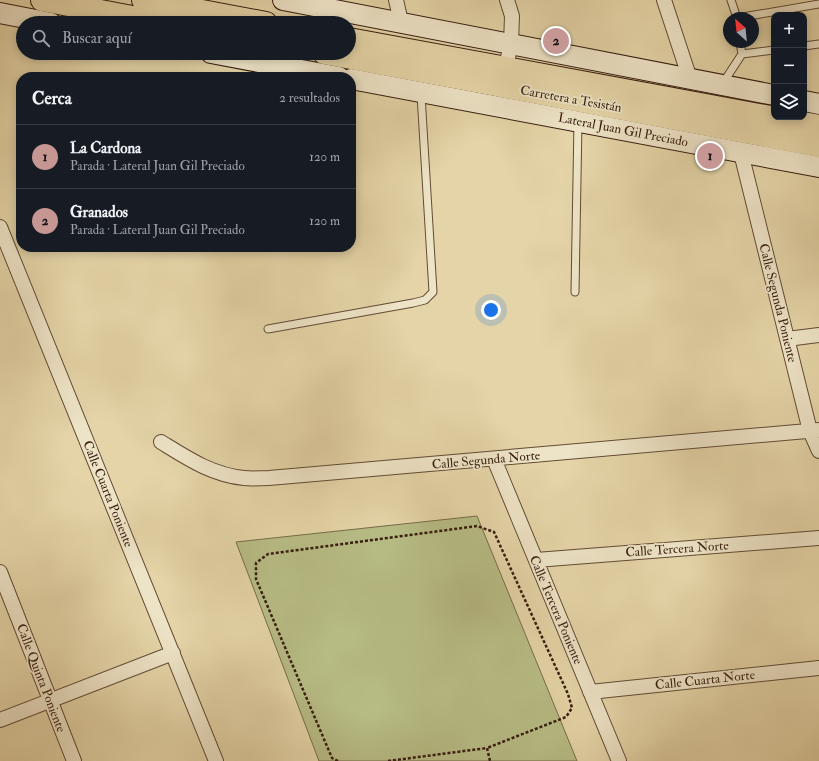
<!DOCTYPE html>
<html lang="es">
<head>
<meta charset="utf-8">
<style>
	:root { --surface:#171b24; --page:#20242c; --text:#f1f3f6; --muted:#9ea1a6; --line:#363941; --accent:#c59692 }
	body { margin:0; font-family:"IM FELL Double Pica",serif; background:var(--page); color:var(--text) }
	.controls { position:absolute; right:12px; top:12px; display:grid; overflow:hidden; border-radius:8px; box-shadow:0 2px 10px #0003 }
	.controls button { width:36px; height:36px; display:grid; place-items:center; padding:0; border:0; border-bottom:1px solid var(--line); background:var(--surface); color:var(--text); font:20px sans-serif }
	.compass { position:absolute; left:723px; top:12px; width:36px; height:36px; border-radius:50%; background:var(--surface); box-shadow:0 2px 10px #0003; rotate:333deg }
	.you { position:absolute; left:491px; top:310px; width:14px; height:14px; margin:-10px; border:3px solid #fff; border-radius:50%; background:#1a73e8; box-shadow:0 0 0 6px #1a73e833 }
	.badge { display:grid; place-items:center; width:26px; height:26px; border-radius:50%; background:var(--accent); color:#111; font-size:13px; font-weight:700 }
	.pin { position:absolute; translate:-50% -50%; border:2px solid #fff; box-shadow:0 1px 4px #0006 }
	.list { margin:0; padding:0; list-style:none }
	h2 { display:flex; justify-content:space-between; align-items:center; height:52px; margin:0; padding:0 16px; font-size:17px }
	h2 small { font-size:13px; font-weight:400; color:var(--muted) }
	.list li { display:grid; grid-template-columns:26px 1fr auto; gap:12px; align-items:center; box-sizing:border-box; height:64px; padding:0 16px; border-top:1px solid var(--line) }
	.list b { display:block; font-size:15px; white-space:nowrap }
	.list p { margin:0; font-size:13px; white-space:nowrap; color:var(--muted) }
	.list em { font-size:13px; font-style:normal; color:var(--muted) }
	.icon { flex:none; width:22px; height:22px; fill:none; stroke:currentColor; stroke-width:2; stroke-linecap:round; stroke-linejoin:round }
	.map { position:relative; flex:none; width:819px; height:761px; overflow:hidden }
	.search { position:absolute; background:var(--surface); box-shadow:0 2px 10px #0003; left:16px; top:16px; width:340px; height:44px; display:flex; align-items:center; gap:10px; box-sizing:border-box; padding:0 14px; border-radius:22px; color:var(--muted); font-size:15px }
	.panel { position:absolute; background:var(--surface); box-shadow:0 2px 10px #0003; left:16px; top:72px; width:340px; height:180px; border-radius:16px }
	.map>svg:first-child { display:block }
	.green { fill:#b7bc85; stroke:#776c4a }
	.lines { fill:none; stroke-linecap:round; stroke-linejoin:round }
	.lane-casing { stroke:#624b35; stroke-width:9 }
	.street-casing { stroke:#624b35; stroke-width:16 }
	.secondary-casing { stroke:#371d0f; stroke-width:22 }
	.primary-casing { stroke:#371d0f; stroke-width:24 }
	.path { stroke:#371d0f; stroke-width:2.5; stroke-dasharray:3 2; stroke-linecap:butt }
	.lane { stroke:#ede3c6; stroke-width:7 }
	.street { stroke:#ede3c6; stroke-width:14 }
	.secondary { stroke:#ede3c6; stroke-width:20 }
	.primary { stroke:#e4d4a7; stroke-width:22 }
	.labels { text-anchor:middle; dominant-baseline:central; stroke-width:3.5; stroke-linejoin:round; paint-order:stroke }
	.street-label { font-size:13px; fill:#371d0f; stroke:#ede3c6 }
</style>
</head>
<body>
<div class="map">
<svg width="819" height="761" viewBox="0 0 819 761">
	<rect width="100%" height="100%" fill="#e4d4a7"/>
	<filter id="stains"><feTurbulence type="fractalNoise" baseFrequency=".005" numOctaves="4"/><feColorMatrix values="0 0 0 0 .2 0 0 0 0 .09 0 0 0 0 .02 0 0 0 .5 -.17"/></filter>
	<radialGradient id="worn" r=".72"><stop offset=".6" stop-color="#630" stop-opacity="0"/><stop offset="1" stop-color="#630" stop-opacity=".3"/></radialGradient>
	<path class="green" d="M477 516 577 761H319L236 542Z"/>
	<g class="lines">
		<g class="lane-casing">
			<path id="lane" d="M731 0 737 18
				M737 18 819 4
				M804 46 819 44
				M742 54 774 50
				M723 83 742 54 740 42
				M575 292 578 122
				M268 329 413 303 425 300 433 292 421 95"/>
		</g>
		<g class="street-casing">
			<path id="street" d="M396 0 401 22
				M664 0 690 79
				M504 75 511 44 512 16 507 0
				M741 153 810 431 819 451
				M0 227 216 761
				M787 339 819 335
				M161 442C187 458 212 475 244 478 252 479 261 478 269 478L819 430
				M494 459 619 761
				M536 560 819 538
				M0 572 74 761
				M590 692 819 668
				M0 720 173 653"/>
		</g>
		<g class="secondary-casing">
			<path id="secondary" d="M283 0 774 95
				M0 13 51 23
				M211 53 339 77
				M351 79 819 167
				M804 101 819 104"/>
		</g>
		<g class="primary-casing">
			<path id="primary" d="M42 0 164 23
				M143 0 266 23
				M349 39 819 126
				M324 53C489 84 654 114 819 146"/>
		</g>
		<path class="path" d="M338 761 332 758 256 579V563L268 554 477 526 494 532 568 694 572 708 566 717 487 748
			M388 761 487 748 490 761"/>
		<use href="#lane" class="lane"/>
		<use href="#street" class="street"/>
		<use href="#secondary" class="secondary"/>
		<use href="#primary" class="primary"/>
	</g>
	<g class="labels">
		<g class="street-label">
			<text transform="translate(571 99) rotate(10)">Carretera a Tesistán</text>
			<text transform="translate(623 130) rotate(11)">Lateral Juan Gil Preciado</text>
			<text transform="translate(778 303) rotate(76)">Calle Segunda Poniente</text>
			<text transform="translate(486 460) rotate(-5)">Calle Segunda Norte</text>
			<text transform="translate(108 494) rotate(68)">Calle Cuarta Poniente</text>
			<text transform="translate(677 549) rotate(-4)">Calle Tercera Norte</text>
			<text transform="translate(556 610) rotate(67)">Calle Tercera Poniente</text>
			<text transform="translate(41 678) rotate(69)">Calle Quinta Poniente</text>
			<text transform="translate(705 680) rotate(-6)">Calle Cuarta Norte</text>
		</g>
	</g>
	<rect width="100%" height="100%" filter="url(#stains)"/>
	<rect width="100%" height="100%" fill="url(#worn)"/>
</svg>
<div class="controls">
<button>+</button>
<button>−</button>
<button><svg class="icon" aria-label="layers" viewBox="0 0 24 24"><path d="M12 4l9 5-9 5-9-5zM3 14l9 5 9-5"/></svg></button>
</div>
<svg class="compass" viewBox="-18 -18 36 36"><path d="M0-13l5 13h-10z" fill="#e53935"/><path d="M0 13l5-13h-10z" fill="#9ea1a6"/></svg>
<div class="you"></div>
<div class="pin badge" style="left:710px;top:156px">1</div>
<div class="pin badge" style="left:556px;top:41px">2</div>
<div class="search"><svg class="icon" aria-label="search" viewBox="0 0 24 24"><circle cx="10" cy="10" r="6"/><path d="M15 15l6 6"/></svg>Buscar aquí</div>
<section class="panel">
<h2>Cerca<small>2 resultados</small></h2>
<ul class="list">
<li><span class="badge">1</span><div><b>La Cardona</b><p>Parada · Lateral Juan Gil Preciado</p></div><em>120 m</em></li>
<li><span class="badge">2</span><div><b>Granados</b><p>Parada · Lateral Juan Gil Preciado</p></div><em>120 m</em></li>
</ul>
</section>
</div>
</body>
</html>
